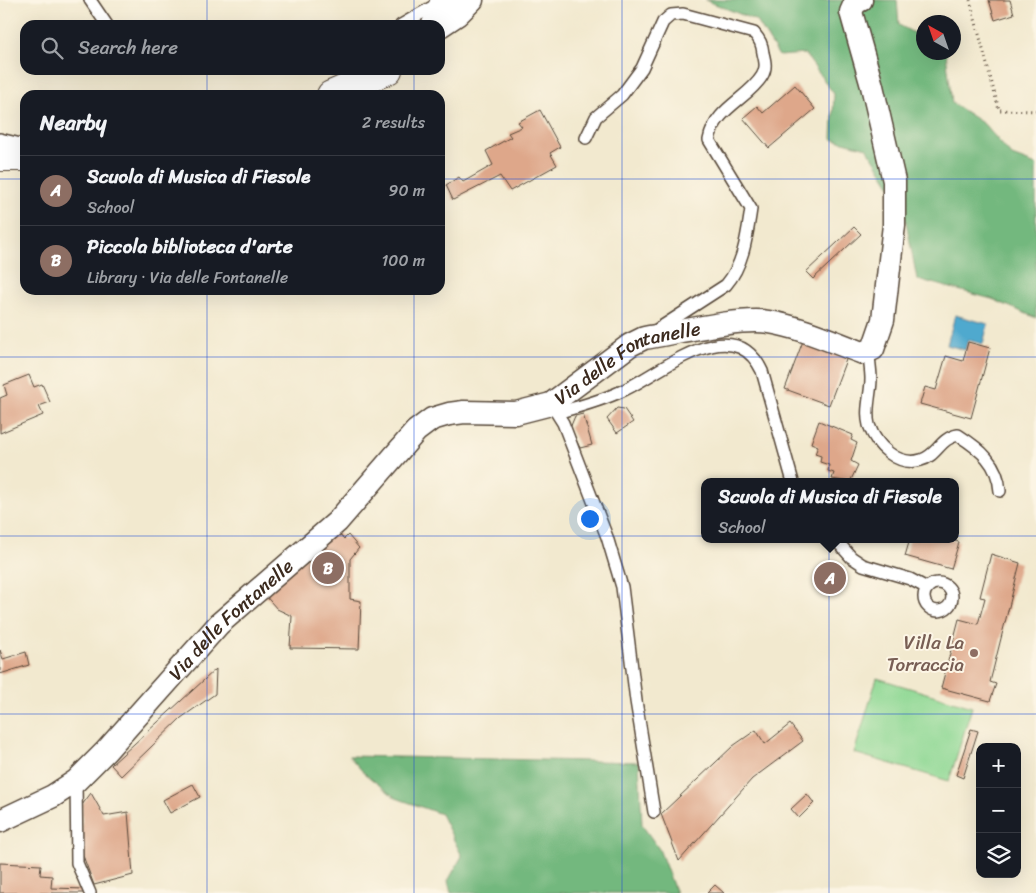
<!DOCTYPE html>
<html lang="en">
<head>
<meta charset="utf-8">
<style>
	:root { --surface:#171b24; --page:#20242c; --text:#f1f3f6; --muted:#9ea1a6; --line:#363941; --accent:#d93025 }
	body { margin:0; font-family:Sriracha,sans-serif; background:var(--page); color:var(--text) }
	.controls { position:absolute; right:15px; bottom:15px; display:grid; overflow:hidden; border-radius:10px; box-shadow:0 5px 20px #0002 }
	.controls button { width:45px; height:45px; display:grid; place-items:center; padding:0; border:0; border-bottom:1px solid var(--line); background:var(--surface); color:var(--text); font:25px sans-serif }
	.compass { position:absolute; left:916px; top:15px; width:45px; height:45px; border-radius:50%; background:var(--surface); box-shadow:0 5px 20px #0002; rotate:320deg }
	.you { position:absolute; left:589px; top:518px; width:18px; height:18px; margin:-12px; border:4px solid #fff; border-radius:50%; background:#1a73e8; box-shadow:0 0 0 8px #1a73e833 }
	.badge { display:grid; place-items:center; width:32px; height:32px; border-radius:50%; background:var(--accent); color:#fff; font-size:16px; font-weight:700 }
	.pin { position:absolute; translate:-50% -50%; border:2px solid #fff; box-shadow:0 1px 5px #0006 }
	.popup { position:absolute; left:701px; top:478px; width:258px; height:65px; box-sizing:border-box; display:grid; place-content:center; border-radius:10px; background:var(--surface); filter:drop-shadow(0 1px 4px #0005); font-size:16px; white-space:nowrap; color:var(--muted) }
	.popup b { font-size:19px; color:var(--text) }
	.popup::after { content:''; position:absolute; left:50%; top:100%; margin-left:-10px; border:10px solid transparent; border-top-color:var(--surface) }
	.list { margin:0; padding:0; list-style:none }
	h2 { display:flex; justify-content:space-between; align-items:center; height:65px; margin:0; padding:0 20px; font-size:21px }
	h2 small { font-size:16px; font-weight:400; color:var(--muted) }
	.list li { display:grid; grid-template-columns:32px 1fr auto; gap:15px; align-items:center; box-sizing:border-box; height:70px; padding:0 20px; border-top:1px solid var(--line) }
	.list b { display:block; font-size:19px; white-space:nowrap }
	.list p { margin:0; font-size:16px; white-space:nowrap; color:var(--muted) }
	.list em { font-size:16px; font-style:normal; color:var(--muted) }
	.icon { flex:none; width:28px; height:28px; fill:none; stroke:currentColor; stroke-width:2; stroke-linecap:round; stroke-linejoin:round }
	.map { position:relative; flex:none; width:1036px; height:893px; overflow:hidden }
	.search { position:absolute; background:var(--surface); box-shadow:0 5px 20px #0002; left:20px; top:20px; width:425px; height:55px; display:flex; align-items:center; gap:12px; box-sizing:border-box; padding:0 18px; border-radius:15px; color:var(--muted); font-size:19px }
	.panel { position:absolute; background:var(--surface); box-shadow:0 5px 20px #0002; left:20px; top:90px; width:425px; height:205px; border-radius:15px }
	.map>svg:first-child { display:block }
	.green { fill:#8fd894; stroke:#658159 }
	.forest { fill:#73b87e; stroke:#57714e }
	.water { fill:#50a9ce; stroke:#466a76 }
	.building { fill:#dea78a }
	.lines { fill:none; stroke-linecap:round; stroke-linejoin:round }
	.lane-casing { stroke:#564739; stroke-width:14 }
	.street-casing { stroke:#564739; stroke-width:25 }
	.secondary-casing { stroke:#564739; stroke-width:30 }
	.path { stroke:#564739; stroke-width:3; stroke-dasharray:1 4; stroke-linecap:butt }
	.lane { stroke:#fff; stroke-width:11 }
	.street { stroke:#fff; stroke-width:22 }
	.secondary { stroke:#fff; stroke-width:28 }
	.grid { fill:none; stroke:#1d4ed8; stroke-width:1; stroke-opacity:0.55 }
	.education-dot { fill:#8d6e63; stroke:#fcf5e5; stroke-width:2 }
	.labels { text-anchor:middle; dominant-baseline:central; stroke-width:4; stroke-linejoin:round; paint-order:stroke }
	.street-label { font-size:19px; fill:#3b2a1e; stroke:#fcf5e5 }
	.education-label { font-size:19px; fill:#785e54; stroke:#fcf5e5; text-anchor:end }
</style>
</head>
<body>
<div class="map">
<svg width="1036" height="893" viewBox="0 0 1036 893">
	<rect width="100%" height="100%" fill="#fcf5e5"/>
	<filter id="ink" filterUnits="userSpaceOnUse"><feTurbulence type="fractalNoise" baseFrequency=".02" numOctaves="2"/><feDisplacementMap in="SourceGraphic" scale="10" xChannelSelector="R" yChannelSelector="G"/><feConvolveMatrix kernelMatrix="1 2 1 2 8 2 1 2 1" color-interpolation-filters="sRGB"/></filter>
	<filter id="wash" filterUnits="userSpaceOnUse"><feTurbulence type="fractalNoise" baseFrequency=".0096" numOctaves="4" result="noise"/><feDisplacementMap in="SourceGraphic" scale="20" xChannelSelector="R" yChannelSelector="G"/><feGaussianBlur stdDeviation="1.12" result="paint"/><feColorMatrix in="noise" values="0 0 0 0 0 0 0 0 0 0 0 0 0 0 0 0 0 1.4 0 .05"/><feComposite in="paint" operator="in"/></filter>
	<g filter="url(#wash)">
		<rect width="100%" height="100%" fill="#f2e9cf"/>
		<path class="green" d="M877 678 972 707 949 781 854 753Z"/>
		<path class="forest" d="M705 0H897L899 25 923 38 924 52 946 53 952 103 984 124 1012 156 1036 165V318L992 299 917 279 903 206 867 148 832 139 834 94 805 54 779 56 757 21Z
			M349 756 639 762 642 825 659 849 676 893H451L448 881 462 856 441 814 396 798 365 774Z"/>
		<path class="water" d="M955 315 988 324 983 344 968 340 965 350 947 345Z"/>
		<g id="blocks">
			<path class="building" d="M989 0H1010L1014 14 995 20Z
				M795 85 815 109 769 148 743 118 757 106 763 113Z
				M540 110 560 147 550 153 557 165 510 191 500 176 453 200 446 185 459 177 463 182 493 165 486 151 511 137 508 133 522 127 518 122Z
				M854 227 861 234 813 279 806 272Z
				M803 341 847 357 829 405 785 389Z
				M968 342 990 348 971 418 920 404 925 387 936 390 946 356 963 361Z
				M29 375 34 387 42 384 50 402 39 406 43 415 0 433V398L7 395 4 385Z
				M617 408 624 409 633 422 617 433 607 419Z
				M583 414 592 445 580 448 570 428 575 416Z
				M819 421 853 435 851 440 857 443 851 461 858 465 850 482 832 479 834 473 828 471 829 465 820 462 821 456 815 454 818 446 811 443Z
				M336 530 344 539 348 535 359 548 350 559V599L361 601 359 649 290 648 292 616 277 609 264 594Z
				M910 539H947L959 542 951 569 905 556Z
				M991 554 1020 563 990 682 996 684 990 701 941 688 959 619 978 624 985 598 980 597Z
				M0 650 3 659 26 652 29 665 0 674Z
				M216 669 215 694 181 718 121 776 111 765Z
				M790 724 803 741 752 779 679 861 661 814 733 746 756 730 765 744Z
				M971 729 978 731 963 778 956 775Z
				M193 784 200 797 170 813 163 800Z
				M91 793 104 816 128 812 133 875 94 885 82 853V805Z
				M807 794 814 803 799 818 791 809Z
				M0 863 41 865 40 875 52 876 51 888 87 889 88 893H0Z
				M715 885 724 893H707Z"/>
		</g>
	</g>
	<g filter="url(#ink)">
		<use href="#blocks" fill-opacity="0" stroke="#564739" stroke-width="1"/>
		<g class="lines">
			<g class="lane-casing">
				<path id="lane" d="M90 0 107 25
					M401 25 439 3
					M586 138 596 117 622 95 642 68 663 22 671 15 683 14 754 33C760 40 762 44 763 53 765 61 767 68 762 76 748 99 715 108 709 140L751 209C747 235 744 264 726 285L658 329
					M0 139 25 145
					M869 352C869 361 871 370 871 379 871 394 865 410 869 425 876 446 898 467 921 460 937 456 940 438 958 435 980 449 998 463 1000 491
					M551 404 563 423 607 537 622 587 636 701 654 812
					M557 413C580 406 605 400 626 389 665 370 733 310 762 371L793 482
					M835 539 851 557 863 565 910 579 927 588
					M924 597a14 14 0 1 1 28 0a14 14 0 1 1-28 0Z
					M76 781 77 863 90 893"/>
			</g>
			<g class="street-casing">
				<g id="street">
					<path d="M440 26 458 14 472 0"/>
					<path id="s1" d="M0 821 53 796 76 781 106 751 219 624 337 522 416 431 432 419 449 414 464 412 516 413 551 404 630 345 644 338C676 333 739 317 769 322 801 327 833 342 863 353L873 349 883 320 894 225V181L872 86 851 12 855 3 861 0"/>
				</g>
			</g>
			<g class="secondary-casing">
				<path id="secondary" d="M436 25 445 0
					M331 95 388 70
					M0 157H25"/>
			</g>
			<path class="path" d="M970 0 999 110 1036 111"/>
			<use href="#lane" class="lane"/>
			<use href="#street" class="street"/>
			<use href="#secondary" class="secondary"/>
		</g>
	</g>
	<path class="grid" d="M207 0V25M414 0V25M622 0V893M829 0V893M207 70V95M414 70V95M0 179H25M440 179H1036M207 290V893M414 290V893M0 357H1036M0 536H1036M0 714H1036"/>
	<circle class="education-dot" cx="974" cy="653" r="5"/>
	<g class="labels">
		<g class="street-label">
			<text stroke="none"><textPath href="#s1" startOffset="805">Via delle Fontanelle</textPath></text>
			<text stroke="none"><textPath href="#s1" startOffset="310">Via delle Fontanelle</textPath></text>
		</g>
		<g class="education-label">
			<text x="964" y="642">Villa La<tspan x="964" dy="22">Torraccia</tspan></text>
		</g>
	</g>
</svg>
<div class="controls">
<button>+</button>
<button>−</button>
<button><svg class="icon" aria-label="layers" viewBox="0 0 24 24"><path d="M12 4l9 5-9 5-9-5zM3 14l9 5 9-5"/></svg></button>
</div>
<svg class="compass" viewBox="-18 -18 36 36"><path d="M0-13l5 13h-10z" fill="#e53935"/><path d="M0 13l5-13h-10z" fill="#9ea1a6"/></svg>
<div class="you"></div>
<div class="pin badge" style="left:830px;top:578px;background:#8d6e63">A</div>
<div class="popup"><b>Scuola di Musica di Fiesole</b>School</div>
<div class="pin badge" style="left:328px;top:568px;background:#8d6e63">B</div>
<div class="search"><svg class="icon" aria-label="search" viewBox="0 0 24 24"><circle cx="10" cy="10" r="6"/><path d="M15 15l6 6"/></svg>Search here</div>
<section class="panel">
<h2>Nearby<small>2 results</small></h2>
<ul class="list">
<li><span class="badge" style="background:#8d6e63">A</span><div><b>Scuola di Musica di Fiesole</b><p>School</p></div><em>90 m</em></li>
<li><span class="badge" style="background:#8d6e63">B</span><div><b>Piccola biblioteca d'arte</b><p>Library · Via delle Fontanelle</p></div><em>100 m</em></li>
</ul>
</section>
</div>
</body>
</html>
